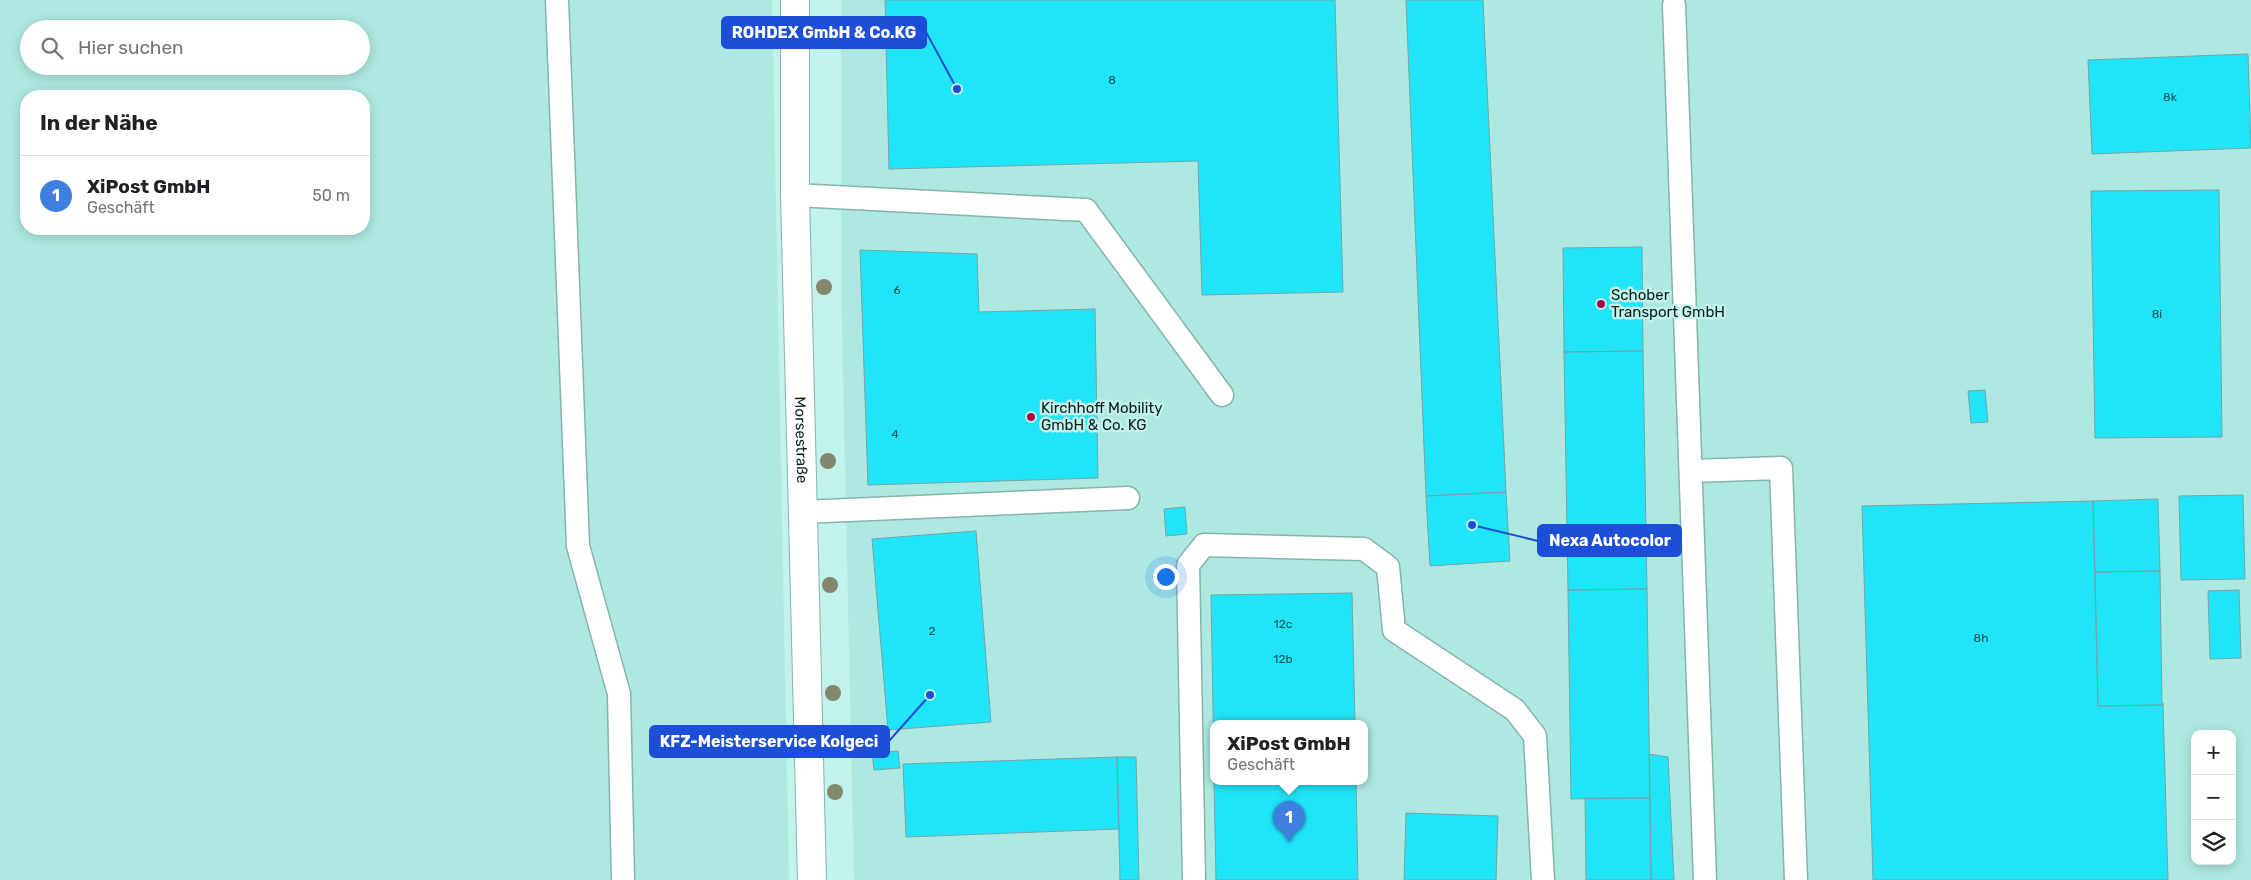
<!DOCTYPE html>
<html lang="de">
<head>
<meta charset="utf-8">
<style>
	:root { --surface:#fff; --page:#f2f2f2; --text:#202124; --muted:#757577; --line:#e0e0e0; --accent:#a40d4a }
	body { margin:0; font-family:Rubik,sans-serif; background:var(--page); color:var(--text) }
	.controls { position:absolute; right:15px; bottom:15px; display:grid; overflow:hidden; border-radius:10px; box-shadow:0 2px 12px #0003 }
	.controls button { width:45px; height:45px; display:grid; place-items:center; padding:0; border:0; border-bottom:1px solid var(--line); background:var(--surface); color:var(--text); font:25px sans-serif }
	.you { position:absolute; left:1165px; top:576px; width:18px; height:18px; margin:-12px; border:4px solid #fff; border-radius:50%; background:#1a73e8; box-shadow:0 0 0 8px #1a73e833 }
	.badge { display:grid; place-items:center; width:32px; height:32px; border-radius:50%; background:var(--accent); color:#fff; font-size:16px; font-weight:700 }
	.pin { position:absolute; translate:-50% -41px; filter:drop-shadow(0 1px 2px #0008) }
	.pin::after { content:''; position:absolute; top:26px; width:18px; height:15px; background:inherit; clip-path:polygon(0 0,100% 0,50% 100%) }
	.popup { position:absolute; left:1210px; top:720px; width:158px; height:65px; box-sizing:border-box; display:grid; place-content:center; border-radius:10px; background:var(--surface); filter:drop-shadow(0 1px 4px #0005); font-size:16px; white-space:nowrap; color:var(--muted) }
	.popup b { font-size:19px; color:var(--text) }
	.popup::after { content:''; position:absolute; left:50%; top:100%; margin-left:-10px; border:10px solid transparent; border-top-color:var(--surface) }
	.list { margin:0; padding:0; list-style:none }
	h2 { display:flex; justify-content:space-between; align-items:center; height:65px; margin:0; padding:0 20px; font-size:21px }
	h2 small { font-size:16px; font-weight:400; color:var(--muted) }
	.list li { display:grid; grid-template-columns:32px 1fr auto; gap:15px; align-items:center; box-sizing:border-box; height:80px; padding:0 20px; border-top:1px solid var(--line) }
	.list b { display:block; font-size:19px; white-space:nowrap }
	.list p { margin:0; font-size:16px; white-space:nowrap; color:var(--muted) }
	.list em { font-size:16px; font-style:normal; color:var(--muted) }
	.icon { flex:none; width:28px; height:28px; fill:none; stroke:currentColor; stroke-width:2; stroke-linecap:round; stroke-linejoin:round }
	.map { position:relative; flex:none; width:2251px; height:880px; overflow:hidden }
	.search { position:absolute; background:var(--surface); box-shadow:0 2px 12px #0003; left:20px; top:20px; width:350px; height:55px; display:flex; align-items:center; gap:12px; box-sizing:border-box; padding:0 18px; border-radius:28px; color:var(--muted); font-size:19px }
	.panel { position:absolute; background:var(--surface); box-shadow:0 2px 12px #0003; left:20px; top:90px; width:350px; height:145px; border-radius:20px }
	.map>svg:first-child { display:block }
	.built { fill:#aee9e1; fill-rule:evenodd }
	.building { fill:#20e5f8; stroke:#75a3a9 }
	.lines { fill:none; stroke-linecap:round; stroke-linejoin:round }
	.service-casing { stroke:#85b4ad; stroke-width:25 }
	.minor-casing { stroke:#85b4ad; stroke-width:30 }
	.service { stroke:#fff; stroke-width:22 }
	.minor { stroke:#fff; stroke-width:28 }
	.tree { fill:#82876e }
	.poi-dot { fill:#a40d4a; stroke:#c1f2eb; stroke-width:2 }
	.labels { text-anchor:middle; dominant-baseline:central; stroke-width:5; stroke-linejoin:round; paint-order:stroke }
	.number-label { font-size:12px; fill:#105053 }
	.poi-label { font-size:15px; fill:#0b1e1c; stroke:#c1f2eb; text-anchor:start }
	.street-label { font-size:15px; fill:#0b1e1c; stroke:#c1f2eb }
	.leader { fill:none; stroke:#1d4ed8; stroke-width:2 }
	.callout-dot { fill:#1d4ed8; stroke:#c1f2eb; stroke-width:2 }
	.callout { fill:#1d4ed8; stroke:#1d4ed8; stroke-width:2 }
	.callout-label { font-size:16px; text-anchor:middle; font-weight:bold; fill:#fff }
</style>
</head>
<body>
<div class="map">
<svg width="2251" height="880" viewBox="0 0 2251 880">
	<rect width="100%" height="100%" fill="#c1f2eb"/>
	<path class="built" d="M0 0H772L789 880H0ZM29 29H361V66H29ZM26 96H364V229H26Z
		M841 0H2251V880H854L841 284ZM1214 723H1364V781H1214ZM2195 734H2232V861H2195Z"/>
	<path class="building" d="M885 0H1335L1343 292 1202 295 1198 161 889 169Z
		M1406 0H1483L1506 492 1426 496Z
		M2248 54 2251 148 2092 154 2088 60Z
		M2219 190 2222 437 2095 438 2091 191Z
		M1642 247 1643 351 1564 352 1563 248Z
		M860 250 977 254 979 312 1095 309 1098 478 868 485Z
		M1643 351 1647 589 1568 590 1564 352Z
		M1985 390 1988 422 1971 423 1968 391Z
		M1506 492 1510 561 1430 566 1426 496Z
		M2243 495 2245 579 2181 580 2179 496Z
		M2158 499 2160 571 2095 572 2093 501Z
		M2093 501 2098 706 2162 705 2163 703 2168 880H1873L1862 506Z
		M1185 507 1187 534 1166 536 1164 509Z
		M976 531 991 722 888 730 872 539Z
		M2160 571 2162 705 2098 706 2095 572Z
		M1647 589 1650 798 1571 799 1568 590Z
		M2239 590 2241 658 2210 659 2208 591Z
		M1352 593 1355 723H1214V766L1211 595Z
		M898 751 900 768 874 770 872 753Z
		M1649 754 1668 757 1674 880H1651Z
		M1117 757 1119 829 906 837 903 764Z
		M1117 757H1136L1139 880H1120Z
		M1214 781H1356L1358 880H1216Z
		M1585 798H1650L1651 880H1586Z
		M1406 813 1498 816 1496 880H1404Z"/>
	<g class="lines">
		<g class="service-casing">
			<path id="service" d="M557 0 578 546 619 694 623 880
				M1674 5 1705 880
				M795 195 1086 210 1222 395
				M1691 471 1781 468 1796 880
				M802 512 1128 498
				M1194 880 1188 565 1204 545 1364 549 1388 567 1394 630 1515 710 1535 736 1543 880"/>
		</g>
		<g class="minor-casing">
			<g id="minor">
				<path id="s1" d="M795 0V195L812 880"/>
			</g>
		</g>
		<use href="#service" class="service"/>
		<use href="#minor" class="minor"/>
	</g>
	<g class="tree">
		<circle cx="824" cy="287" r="8"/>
		<circle cx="828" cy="461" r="8"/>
		<circle cx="830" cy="585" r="8"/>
		<circle cx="833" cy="693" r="8"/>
		<circle cx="835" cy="792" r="8"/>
	</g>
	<g class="poi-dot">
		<circle cx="1601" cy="304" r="5"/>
		<circle cx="1031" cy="417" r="5"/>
	</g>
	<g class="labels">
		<g class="number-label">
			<text x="1112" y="80">8</text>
			<text x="2170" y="97">8k</text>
			<text x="897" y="290">6</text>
			<text x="2157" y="314">8i</text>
			<text x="895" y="434">4</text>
			<text x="1283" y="624">12c</text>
			<text x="932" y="631">2</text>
			<text x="1981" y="638">8h</text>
			<text x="1283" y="659">12b</text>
		</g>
		<g class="poi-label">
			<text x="1611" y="295">Schober<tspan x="1611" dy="17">Transport GmbH</tspan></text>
			<text x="1041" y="408">Kirchhoff Mobility<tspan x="1041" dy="17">GmbH &amp; Co. KG</tspan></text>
		</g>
		<g class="street-label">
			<text stroke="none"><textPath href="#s1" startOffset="440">Morsestraße</textPath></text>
		</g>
	</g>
	<path class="leader" d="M957 89L926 32M1472 525L1538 541M930 695L889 741"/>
	<g class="callout-dot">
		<circle cx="957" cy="89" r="5"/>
		<circle cx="1472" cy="525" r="5"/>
		<circle cx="930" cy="695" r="5"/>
	</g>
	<g class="callout">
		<rect x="722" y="17" width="204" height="31" rx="5"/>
		<rect x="1538" y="525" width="143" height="31" rx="5"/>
		<rect x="650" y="726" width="239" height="31" rx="5"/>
	</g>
	<g class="callout-label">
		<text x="824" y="38">ROHDEX GmbH &amp; Co.KG</text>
		<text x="1610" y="546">Nexa Autocolor</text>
		<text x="769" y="747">KFZ-Meisterservice Kolgeci</text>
	</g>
</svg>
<div class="controls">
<button>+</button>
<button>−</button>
<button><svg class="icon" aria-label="layers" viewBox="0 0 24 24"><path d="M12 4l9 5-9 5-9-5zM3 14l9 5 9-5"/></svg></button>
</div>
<div class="you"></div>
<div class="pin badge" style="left:1289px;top:842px;background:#3f7fe0">1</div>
<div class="popup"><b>XiPost GmbH</b>Geschäft</div>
<div class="search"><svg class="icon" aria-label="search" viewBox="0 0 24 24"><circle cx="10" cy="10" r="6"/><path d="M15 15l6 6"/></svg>Hier suchen</div>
<section class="panel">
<h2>In der Nähe<small></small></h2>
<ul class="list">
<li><span class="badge" style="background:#3f7fe0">1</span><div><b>XiPost GmbH</b><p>Geschäft</p></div><em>50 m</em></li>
</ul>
</section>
</div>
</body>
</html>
